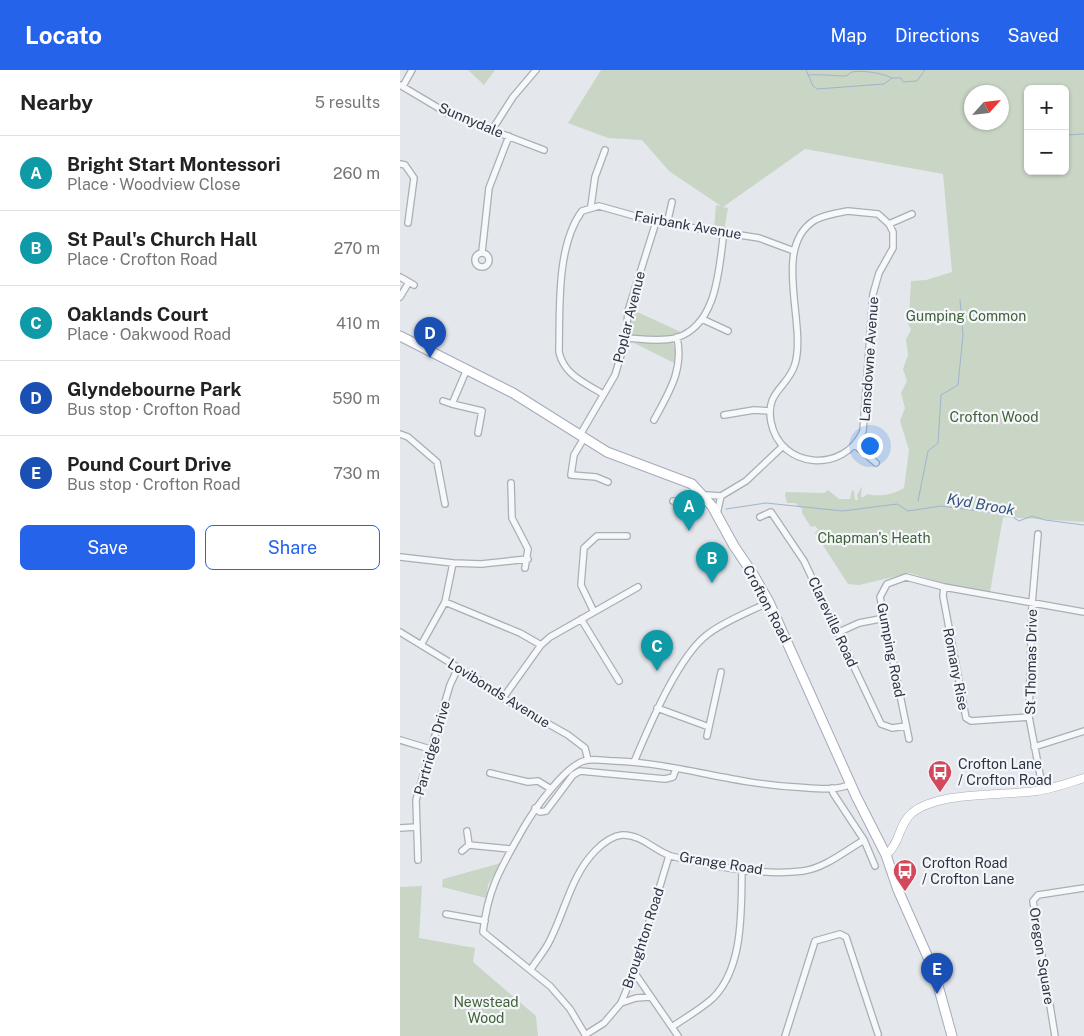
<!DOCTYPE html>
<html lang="en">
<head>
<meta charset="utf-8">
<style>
	:root { --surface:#fff; --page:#f2f2f2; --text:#222; --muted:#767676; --line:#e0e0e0; --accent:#2563eb }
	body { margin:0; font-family:"Public Sans",sans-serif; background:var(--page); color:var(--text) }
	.controls { position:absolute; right:15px; top:15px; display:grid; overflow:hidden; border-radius:8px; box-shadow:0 1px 4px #0004 }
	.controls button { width:45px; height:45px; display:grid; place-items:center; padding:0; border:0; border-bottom:1px solid var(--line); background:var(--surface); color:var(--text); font:25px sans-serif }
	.compass { position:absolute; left:564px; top:15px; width:45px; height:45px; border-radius:50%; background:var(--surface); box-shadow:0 1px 4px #0004; rotate:63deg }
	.you { position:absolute; left:469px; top:375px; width:18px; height:18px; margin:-12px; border:4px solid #fff; border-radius:50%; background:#1a73e8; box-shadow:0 0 0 8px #1a73e833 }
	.badge { display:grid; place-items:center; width:32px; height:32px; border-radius:50%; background:var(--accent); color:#fff; font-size:16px; font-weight:700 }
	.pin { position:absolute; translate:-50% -41px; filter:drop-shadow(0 1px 2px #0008) }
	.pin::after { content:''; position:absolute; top:26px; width:18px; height:15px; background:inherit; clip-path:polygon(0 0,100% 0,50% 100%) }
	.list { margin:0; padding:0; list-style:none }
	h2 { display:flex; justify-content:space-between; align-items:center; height:65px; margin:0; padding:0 20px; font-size:21px }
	h2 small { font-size:16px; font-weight:400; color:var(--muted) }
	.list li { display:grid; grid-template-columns:32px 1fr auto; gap:15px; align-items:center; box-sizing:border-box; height:75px; padding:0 20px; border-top:1px solid var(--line) }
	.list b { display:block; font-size:19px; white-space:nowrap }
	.list p { margin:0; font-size:16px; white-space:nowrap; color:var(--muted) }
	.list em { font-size:16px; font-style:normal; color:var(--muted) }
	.actions { display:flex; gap:10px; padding:15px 20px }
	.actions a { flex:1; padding:11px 0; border:1px solid var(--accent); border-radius:8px; text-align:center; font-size:18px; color:var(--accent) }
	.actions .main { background:var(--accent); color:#fff }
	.map { position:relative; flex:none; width:684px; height:966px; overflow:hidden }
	header { display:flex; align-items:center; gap:30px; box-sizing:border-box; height:70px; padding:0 25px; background:var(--accent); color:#fff }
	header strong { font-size:24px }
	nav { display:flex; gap:28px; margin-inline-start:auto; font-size:18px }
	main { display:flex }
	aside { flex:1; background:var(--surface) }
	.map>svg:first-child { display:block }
	.green { fill:#c9d6c5; fill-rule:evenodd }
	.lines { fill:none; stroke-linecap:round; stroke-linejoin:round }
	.stream { stroke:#9fb4cc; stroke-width:1 }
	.street-casing { stroke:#a9aeb7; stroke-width:8 }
	.secondary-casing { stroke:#a9aeb7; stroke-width:9 }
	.primary-casing { stroke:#a3abb8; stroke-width:11 }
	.street { stroke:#f7f8fa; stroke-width:5.5 }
	.secondary { stroke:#fff; stroke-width:8 }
	.primary { stroke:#fff; stroke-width:9 }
	.labels { text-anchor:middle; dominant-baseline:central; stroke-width:4.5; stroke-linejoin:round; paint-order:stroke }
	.street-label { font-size:14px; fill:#2b3445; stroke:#f4f6f9 }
	.park-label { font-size:14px; fill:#3f6138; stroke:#f4f6f9 }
	.poi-label { font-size:14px; fill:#2b3445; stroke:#f4f6f9; text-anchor:start }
	.water-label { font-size:15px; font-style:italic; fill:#34527a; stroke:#f4f6f9 }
</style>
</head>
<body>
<header>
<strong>Locato</strong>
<nav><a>Map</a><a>Directions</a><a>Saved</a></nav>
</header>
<main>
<aside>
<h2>Nearby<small>5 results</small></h2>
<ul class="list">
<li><span class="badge" style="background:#0f9aa8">A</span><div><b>Bright Start Montessori</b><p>Place · Woodview Close</p></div><em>260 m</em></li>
<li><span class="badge" style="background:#0f9aa8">B</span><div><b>St Paul's Church Hall</b><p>Place · Crofton Road</p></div><em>270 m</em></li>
<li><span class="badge" style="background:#0f9aa8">C</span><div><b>Oaklands Court</b><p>Place · Oakwood Road</p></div><em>410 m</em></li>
<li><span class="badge" style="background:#1a4fb4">D</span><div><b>Glyndebourne Park</b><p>Bus stop · Crofton Road</p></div><em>590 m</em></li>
<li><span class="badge" style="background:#1a4fb4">E</span><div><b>Pound Court Drive</b><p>Bus stop · Crofton Road</p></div><em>730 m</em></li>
</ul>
<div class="actions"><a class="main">Save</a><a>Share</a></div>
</aside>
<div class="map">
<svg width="684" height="966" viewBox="0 0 684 966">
	<rect width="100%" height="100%" fill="#e4e7ec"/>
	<path class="green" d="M68 0H95L84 15Z
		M201 0H684V452L603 447 590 522 566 519 565 517 561 519 510 503 459 515 448 514 415 463 418 459 415 456 411 457 402 443V439L395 433H387L385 425 386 422 424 423 428 420 439 429H450L452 420 454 421 455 430H458L457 425 462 416 461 427H464L467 424C478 427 493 425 504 418L509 380 500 351 505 338 501 323 507 311 503 299 508 285 506 269 511 260 507 251 509 248 511 211 526 210 552 202 543 104 405 79 323 137 328 138 324 161 314 160 316 135 321 136 269 101 242 70 208 68 168 53ZM628 19H665V101H628ZM572 22H602V52H572Z
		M233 240 283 263 266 268 229 266Z
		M234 273H273L277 284 276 294Z
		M101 793 88 815 86 828 42 817 43 809Z
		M22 816 19 868 75 878 73 892 136 946 138 966H0V817Z"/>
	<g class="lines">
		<path class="stream" d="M406 0 413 16 417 19 484 14 492 8H501L503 12 517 11 525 0
			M408 5C420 4 435 6 445 6 448 6 449 3 452 2 463 0 482 3 492 8
			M666 65 684 64
			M518 431 528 381 538 373 541 325 558 315 563 265 560 230
			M326 439 366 433 443 441 497 434 508 441 541 436 609 445 619 451 632 446 645 450 684 455"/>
		<g class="street-casing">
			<path id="street" d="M0 15 47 43 144 80
				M3 16 12 0
				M92 60 113 27 136 0
				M0 94 5 95 14 108 8 153
				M191 136 195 107 205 80
				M448 141 478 144 489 154 493 162V178L479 203 473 224 463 361C444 404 380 399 371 352 365 321 388 318 395 294 407 253 371 177 415 150 424 145 437 143 448 141Z
				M267 154 272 132
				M489 154 512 144
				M82 182 89 118 109 66
				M75 190a7 7 0 1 1 14 0a7 7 0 1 1-14 0Z
				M0 207 14 215
				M0 227 9 212
				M302 249 328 261
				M226 268C242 269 260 272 276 268 318 255 319 197 324 161
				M203 324C185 313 164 305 159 282 160 240 156 176 182 141L199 136 256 152 359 168 394 181
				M43 331 52 334 67 299
				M52 334 82 341 78 363
				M324 345 354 340 370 341
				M254 350C269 322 284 300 277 267
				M0 364 8 367 37 392 45 434
				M180 365 215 305 226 268 228 241 256 152
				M184 368 174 385 171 405 196 407 208 412
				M455 375 476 393
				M111 413 112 448 128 479 125 498
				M273 431C286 435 295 433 306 425L321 426
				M317 444 321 426 346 411 383 376
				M360 447 371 442 404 491 481 654 492 658 506 656
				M638 464 632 534 629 647 643 720
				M0 487 53 493 81 494 128 489
				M544 517 543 526 566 648 571 651 629 647
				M45 532 120 563 141 575
				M193 540 181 515 184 478 197 466H227
				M181 549 219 611
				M0 562 80 611 103 628 168 665 185 678 188 690
				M437 563 459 553 485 548
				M21 575 45 532 53 493
				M103 628 141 575 150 567 238 517
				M257 638 309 657
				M307 666 321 602
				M509 669 480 527 487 514 506 507 544 517 684 542
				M0 670 30 679
				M634 677 684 661
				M234 692C249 657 278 586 308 564 325 551 349 542 369 532
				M90 703 128 712 138 711 151 719
				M432 718 433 723 464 770 475 796
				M135 738 140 742 146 741 173 705 180 701 265 709 273 707 276 699
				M0 758 16 757
				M67 761 69 775 111 779
				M62 781 69 775
				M18 790 16 730 50 615 58 598
				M46 844 85 851
				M131 899C136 891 143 883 148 874 165 843 170 806 196 780 203 773 213 766 222 765 241 764 255 781 271 786 310 796 363 806 403 801 425 798 445 781 464 770
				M234 902 278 966
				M221 933 236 928 250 927
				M272 957C285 948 301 939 313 928 344 897 341 840 342 800
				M185 965 204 953 221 933 234 902 269 786
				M186 966 170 939 150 916 83 862C88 817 102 796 124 757 134 740 165 696 184 691 193 688 206 691 215 691 275 693 334 714 395 717 413 718 434 722 451 714
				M385 966 415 871 440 864 446 867 478 964
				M655 966 633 831 638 825 684 818"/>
		</g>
		<g class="secondary-casing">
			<path id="secondary" d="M486 785C500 774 499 753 512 743 539 721 601 726 636 721 652 719 668 713 684 708"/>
		</g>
		<g class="primary-casing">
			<path id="primary" d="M0 266 113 323 207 382 292 414 312 436 334 476 353 504 369 532 456 726 486 785 498 820 534 901 552 966"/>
		</g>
		<use href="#street" class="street"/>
		<use href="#secondary" class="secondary"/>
		<use href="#primary" class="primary"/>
	</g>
	<defs>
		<g id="bus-pin" transform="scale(1.25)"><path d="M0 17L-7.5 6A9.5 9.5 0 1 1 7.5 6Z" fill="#d1495b" stroke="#f4f6f9"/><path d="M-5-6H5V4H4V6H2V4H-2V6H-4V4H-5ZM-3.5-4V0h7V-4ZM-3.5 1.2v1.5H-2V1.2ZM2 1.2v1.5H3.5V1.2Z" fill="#fff"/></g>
	</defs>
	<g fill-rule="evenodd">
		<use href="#bus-pin" x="540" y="702"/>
		<use href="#bus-pin" x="505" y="801"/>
	</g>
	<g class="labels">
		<g class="street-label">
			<text transform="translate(71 50) rotate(23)">Sunnydale</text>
			<text transform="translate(288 155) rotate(10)">Fairbank Avenue</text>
			<text transform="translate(229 247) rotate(-76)">Poplar Avenue</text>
			<text transform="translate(469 289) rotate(-86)">Lansdowne Avenue</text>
			<text transform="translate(367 534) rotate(62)">Crofton Road</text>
			<text transform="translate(433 552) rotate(65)">Clareville Road</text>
			<text transform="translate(491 580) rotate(79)">Gumping Road</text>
			<text transform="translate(631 592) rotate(-89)">St Thomas Drive</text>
			<text transform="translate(556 599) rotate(79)">Romany Rise</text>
			<text transform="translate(99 623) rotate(32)">Lovibonds Avenue</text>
			<text transform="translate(32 678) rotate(-74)">Partridge Drive</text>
			<text transform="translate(321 793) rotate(9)">Grange Road</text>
			<text transform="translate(243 868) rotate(-72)">Broughton Road</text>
			<text transform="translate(642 886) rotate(81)">Oregon Square</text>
		</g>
		<g class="park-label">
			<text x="566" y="246">Gumping Common</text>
			<text x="594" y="347">Crofton Wood</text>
			<text x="474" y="468">Chapman's Heath</text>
			<text x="86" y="932">Newstead<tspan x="86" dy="16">Wood</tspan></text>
		</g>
		<g class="poi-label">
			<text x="558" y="694">Crofton Lane<tspan x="558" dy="16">/ Crofton Road</tspan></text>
			<text x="522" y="793">Crofton Road<tspan x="522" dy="16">/ Crofton Lane</tspan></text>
		</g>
		<g class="water-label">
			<text transform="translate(581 434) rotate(10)">Kyd Brook</text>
		</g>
	</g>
</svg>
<div class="controls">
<button>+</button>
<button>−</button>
</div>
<svg class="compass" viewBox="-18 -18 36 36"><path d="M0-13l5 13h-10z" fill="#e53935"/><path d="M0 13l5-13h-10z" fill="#767676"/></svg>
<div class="you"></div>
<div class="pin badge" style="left:289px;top:461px;background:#0f9aa8">A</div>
<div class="pin badge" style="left:312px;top:513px;background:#0f9aa8">B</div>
<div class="pin badge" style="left:257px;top:601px;background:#0f9aa8">C</div>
<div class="pin badge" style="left:30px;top:288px;background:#1a4fb4">D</div>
<div class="pin badge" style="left:537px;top:924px;background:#1a4fb4">E</div>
</div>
</main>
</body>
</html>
